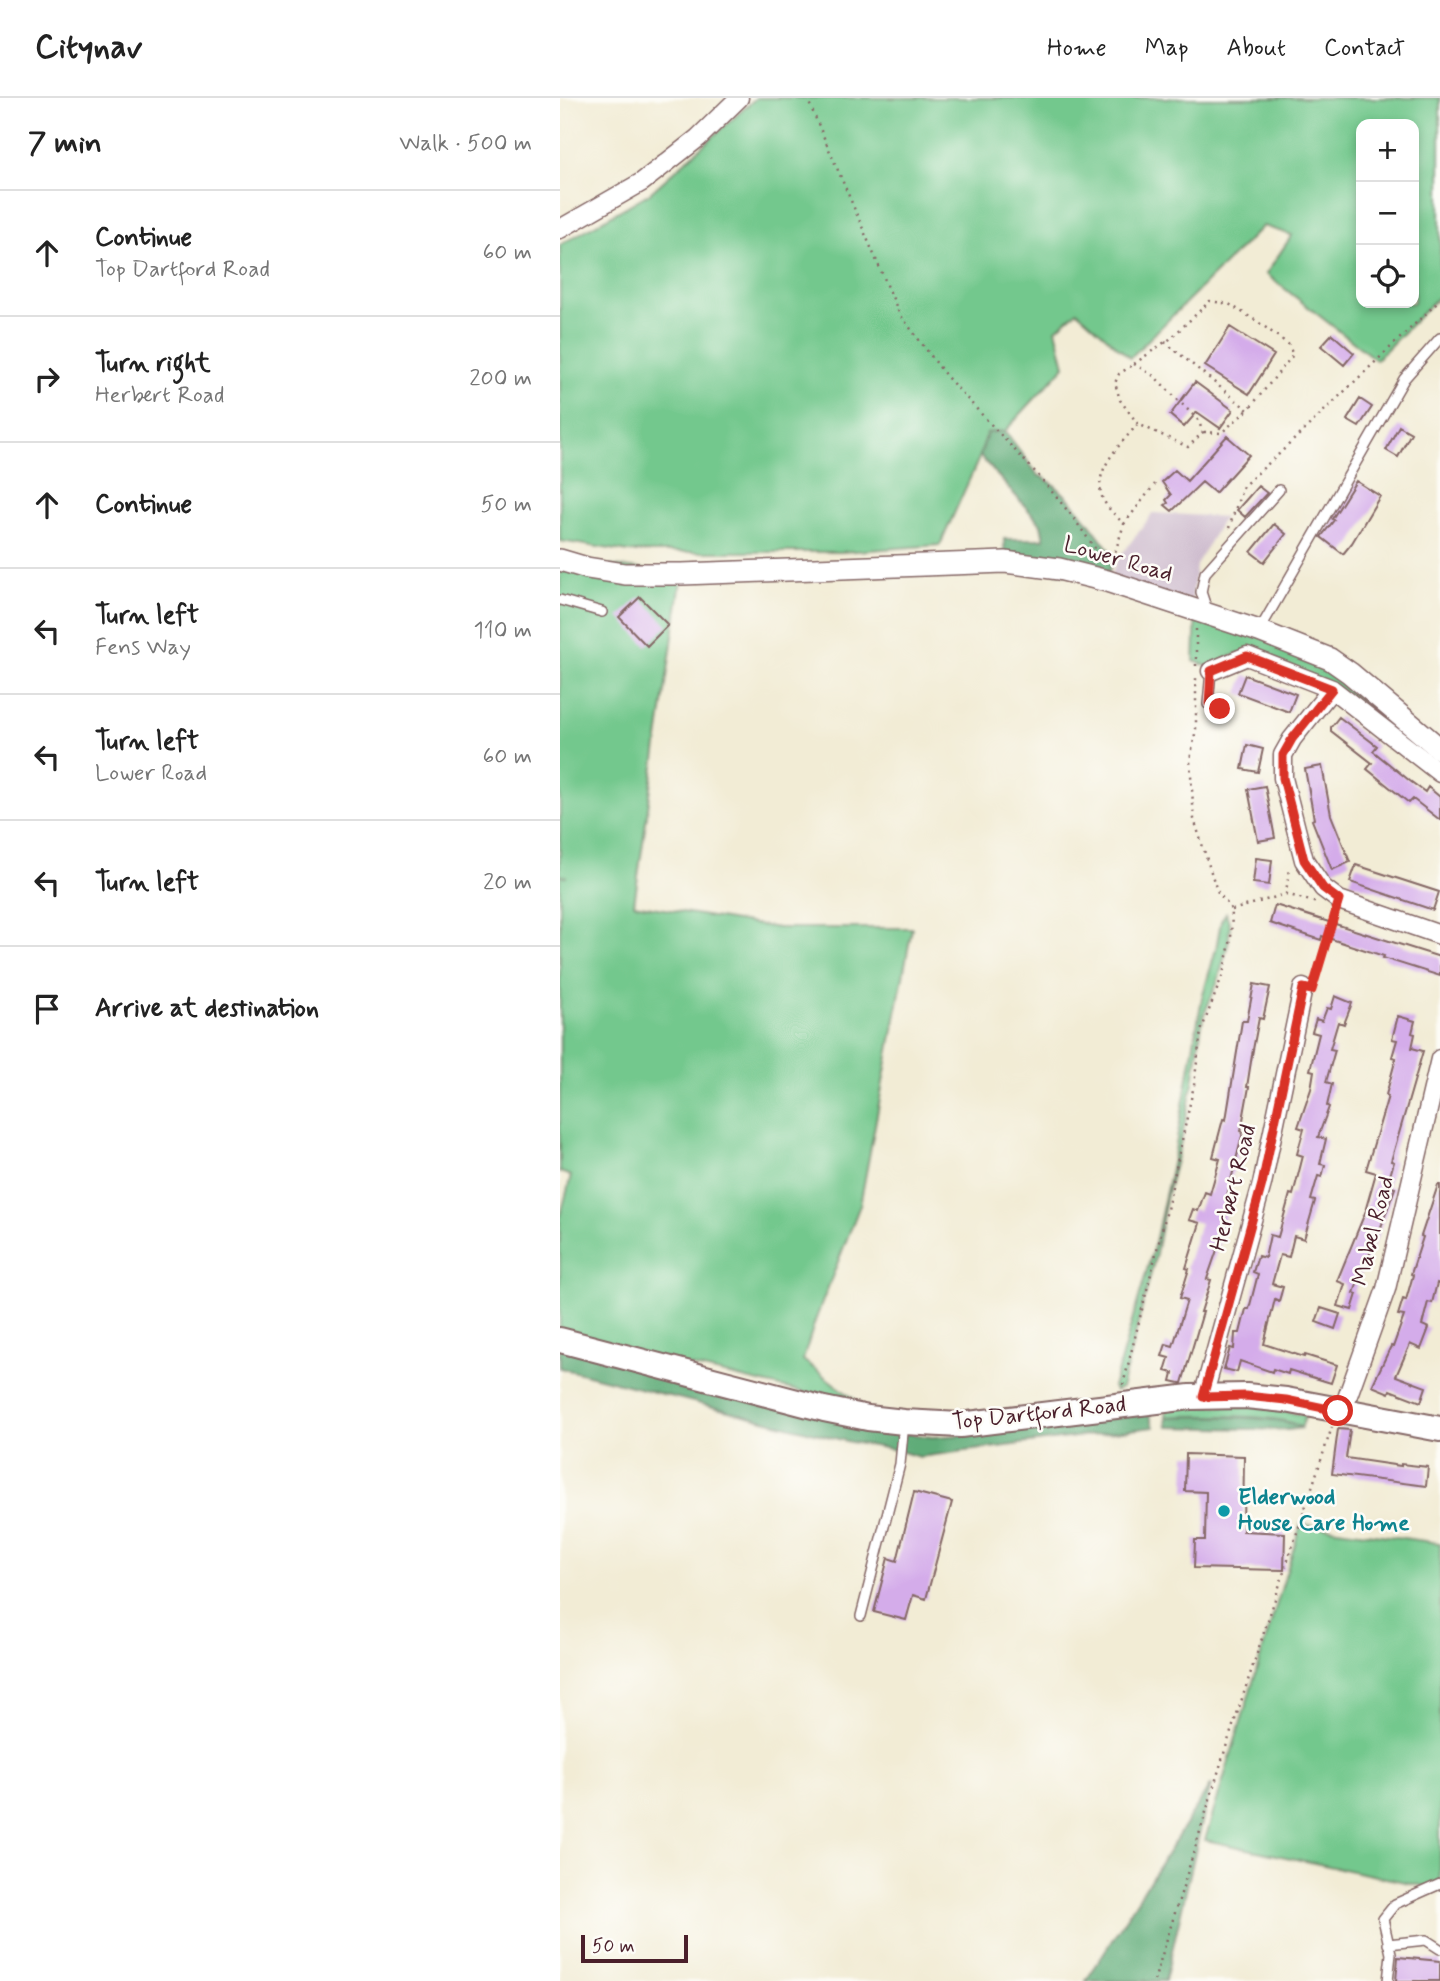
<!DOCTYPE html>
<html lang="en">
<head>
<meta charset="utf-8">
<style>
	:root { --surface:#fff; --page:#f6f6f6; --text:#222; --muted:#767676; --line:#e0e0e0 }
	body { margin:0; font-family:Mynerve,sans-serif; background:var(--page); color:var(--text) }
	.controls { position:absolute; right:21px; top:21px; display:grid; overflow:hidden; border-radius:14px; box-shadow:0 4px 10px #0003 }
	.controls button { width:63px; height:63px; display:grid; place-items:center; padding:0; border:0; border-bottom:2px solid var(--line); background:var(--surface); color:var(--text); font:35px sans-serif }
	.scale { position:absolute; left:21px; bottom:18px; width:107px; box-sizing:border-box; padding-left:7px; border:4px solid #4a1f2b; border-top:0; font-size:19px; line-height:24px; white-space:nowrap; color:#4a1f2b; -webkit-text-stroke:5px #fdfcf7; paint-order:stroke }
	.stop { position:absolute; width:21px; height:21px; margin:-16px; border:5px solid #d93025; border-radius:50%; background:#fff }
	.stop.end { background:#d93025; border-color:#fff; box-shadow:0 2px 7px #0008 }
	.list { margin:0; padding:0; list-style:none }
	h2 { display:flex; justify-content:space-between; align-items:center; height:91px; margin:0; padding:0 28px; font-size:30px }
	h2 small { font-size:23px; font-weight:400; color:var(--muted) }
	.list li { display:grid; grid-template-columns:46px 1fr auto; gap:21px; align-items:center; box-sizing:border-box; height:126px; padding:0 28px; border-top:2px solid var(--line) }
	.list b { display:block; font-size:26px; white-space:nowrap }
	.list p { margin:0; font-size:23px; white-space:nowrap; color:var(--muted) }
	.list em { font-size:23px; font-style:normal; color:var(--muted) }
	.icon { flex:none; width:38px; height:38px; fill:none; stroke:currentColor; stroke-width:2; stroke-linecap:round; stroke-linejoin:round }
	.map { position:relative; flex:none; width:880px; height:1883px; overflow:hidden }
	header { display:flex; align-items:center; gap:42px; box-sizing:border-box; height:98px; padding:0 35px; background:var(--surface); border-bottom:2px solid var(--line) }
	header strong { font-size:33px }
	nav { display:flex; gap:38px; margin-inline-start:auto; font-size:24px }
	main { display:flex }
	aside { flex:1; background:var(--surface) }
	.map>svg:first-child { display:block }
	.industrial { fill:#cfbdcf }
	.green { fill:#73c88d; stroke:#5e745c; stroke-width:2; fill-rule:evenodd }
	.forest { fill:#5eac78; stroke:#546652; stroke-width:2 }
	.building { fill:#d4acea }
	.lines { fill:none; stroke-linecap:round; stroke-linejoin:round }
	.service-casing { stroke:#856766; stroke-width:12 }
	.minor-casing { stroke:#856766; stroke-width:21 }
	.tertiary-casing { stroke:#856766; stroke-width:24 }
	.secondary-casing { stroke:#856766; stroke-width:28 }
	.path { stroke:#856766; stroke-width:2.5; stroke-dasharray:2 5; stroke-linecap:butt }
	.service { stroke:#fff; stroke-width:9 }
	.minor { stroke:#fff; stroke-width:18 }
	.tertiary { stroke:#fff; stroke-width:21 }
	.secondary { stroke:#fff; stroke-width:24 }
	.route { stroke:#d93025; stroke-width:9 }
	.culture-dot { fill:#0f9aa8; stroke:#fdfcf7; stroke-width:2.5 }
	.labels { text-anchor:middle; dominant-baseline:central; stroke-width:5; stroke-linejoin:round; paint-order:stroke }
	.street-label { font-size:23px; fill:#4a1f2b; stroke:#fdfcf7 }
	.culture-label { font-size:23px; font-weight:bold; fill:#0d838f; stroke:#fdfcf7; text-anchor:start }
</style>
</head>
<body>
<header>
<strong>Citynav</strong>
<nav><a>Home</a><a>Map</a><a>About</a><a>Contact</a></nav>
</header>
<main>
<aside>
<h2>7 min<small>Walk · 500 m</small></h2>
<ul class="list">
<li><svg class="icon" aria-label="ahead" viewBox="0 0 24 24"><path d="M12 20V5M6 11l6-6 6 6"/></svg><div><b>Continue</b><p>Top Dartford Road</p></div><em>60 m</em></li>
<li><svg class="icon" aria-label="right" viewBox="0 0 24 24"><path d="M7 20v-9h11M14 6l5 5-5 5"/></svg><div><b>Turn right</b><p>Herbert Road</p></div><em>200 m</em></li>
<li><svg class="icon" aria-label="ahead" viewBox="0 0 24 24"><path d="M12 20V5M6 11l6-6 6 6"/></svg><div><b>Continue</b></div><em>50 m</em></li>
<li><svg class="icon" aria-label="left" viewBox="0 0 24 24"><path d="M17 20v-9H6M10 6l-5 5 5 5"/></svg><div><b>Turn left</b><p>Fens Way</p></div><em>110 m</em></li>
<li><svg class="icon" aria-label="left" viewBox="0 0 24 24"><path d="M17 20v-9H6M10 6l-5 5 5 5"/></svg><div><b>Turn left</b><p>Lower Road</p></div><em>60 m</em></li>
<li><svg class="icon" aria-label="left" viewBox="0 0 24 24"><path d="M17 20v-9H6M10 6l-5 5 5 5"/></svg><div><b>Turn left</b></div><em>20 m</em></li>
<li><svg class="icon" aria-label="arrive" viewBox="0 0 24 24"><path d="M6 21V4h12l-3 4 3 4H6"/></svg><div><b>Arrive at destination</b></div></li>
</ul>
</aside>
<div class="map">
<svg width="880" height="1883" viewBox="0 0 880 1883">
	<rect width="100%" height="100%" fill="#fdfcf7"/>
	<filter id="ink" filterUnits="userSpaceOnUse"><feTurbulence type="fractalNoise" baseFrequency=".0143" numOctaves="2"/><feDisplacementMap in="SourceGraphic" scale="14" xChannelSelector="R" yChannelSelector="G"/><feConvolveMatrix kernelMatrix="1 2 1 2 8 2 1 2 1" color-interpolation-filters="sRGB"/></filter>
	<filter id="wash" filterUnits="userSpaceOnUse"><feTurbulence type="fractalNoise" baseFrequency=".00686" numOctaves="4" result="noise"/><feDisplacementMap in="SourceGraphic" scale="28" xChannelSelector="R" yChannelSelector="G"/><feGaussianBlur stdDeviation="1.57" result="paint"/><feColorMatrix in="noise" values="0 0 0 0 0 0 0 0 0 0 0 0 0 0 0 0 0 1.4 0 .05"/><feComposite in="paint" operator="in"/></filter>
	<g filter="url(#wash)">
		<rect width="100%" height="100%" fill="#f2ecd5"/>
		<path class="industrial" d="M593 415 664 419 636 467 632 502 548 484 558 461Z"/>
		<path class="green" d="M196 0H880V197L816 262 706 176 732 137 703 128 570 260 517 213 496 231 505 268 445 333 427 335 420 358 380 447 281 454H69L0 443V147L90 95ZM801 26H854V205H801Z
			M0 462 122 476 74 806 218 830H352L300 1107 255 1223 243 1262 303 1308 0 1238V1120L11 1078 0 1074V778L7 779 0 777Z
			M636 513 770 562 880 652V674L772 591 678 555 649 569 634 563Z
			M666 815 670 828 668 846 658 883 643 919 633 984 621 1043 606 1100 596 1156 562 1287 561 1290 555 1293 553 1289 595 1144 615 1052 642 900 656 851 661 823Z
			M688 1307 746 1317 741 1330C724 1315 632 1318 606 1319L607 1309Z
			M741 1426 880 1445V1786L873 1790 645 1742Z"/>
		<path class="forest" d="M445 333 478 377C506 389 535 433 553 457L547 483 445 465 444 441H484L481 426 420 358 427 335Z
			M0 1244 316 1331 372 1339 415 1336 589 1316 594 1329 359 1359 336 1352 290 1344 0 1270Z
			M638 1318C659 1319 728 1318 741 1330L728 1332 607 1329 606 1319Z
			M651 1686 605 1883H526Z"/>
		<g id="blocks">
			<path class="building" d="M670 229 714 257 689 296 645 268Z
				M772 236 794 255 784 267 761 248Z
				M635 284 673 312 660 330 637 314 624 329 610 317Z
				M800 301 812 309 799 329 787 322Z
				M839 328 851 335 838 359 826 352Z
				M667 338 689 357 655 395 642 384 612 413 605 407 608 405 606 402 611 397 602 384 615 372 627 383Z
				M796 383 820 398 792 445 783 456 761 439 774 422 772 421Z
				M698 388 707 395 685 419 677 412Z
				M714 426 726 436 704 464 691 454Z
				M80 499 108 527 87 548 59 519Z
				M685 577 736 596 729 614 678 595Z
				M779 619 817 648 813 653 850 683 865 694 868 689 880 699V722L853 701 849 705 807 671 812 665 771 633V629Z
				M687 647 703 651 698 674 682 671Z
				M762 668 771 717 790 764 772 772 752 722 754 721 745 671Z
				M705 688 715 740 698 743 688 691Z
				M696 760 712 762 709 787 693 785Z
				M796 767 879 794 873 812 790 784Z
				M715 807 880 859V878L823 860 824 858 762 838 761 842 710 825Z
				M694 886 710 889 703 921 699 920 692 957 687 989H689L681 1033 683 1034 666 1102H668L666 1112H667L664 1122 667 1123 647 1181 651 1182 641 1214H643L622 1285H620L611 1283 613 1275 605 1273 609 1260 602 1258 606 1246 613 1248 627 1202 620 1200 629 1171 626 1170 640 1125 629 1122 633 1111 638 1113 645 1094 650 1096 660 1061 653 1059 663 1021 666 1022 682 923H687Z
				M775 898 792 905 784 926 778 924 770 951 775 952 766 984 772 986 767 1008 769 1009 758 1039 766 1041 760 1066 765 1067 762 1079 758 1078 751 1102 755 1103 744 1141 734 1138 729 1159 720 1157 712 1186 723 1189 719 1203 715 1201 704 1246 744 1259 745 1257 777 1267 771 1285 729 1272 728 1276 713 1271 712 1274 680 1263 677 1274 664 1271 670 1250 674 1251 675 1235H680L686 1211H689L698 1176 693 1174 698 1158 705 1160 710 1137 718 1139 730 1096 733 1097 743 1058 737 1056 744 1031 738 1029 751 991 754 973 750 972 759 936 752 934 756 921 762 923 767 910 771 911Z
				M838 918 855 923 852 935 855 936 852 950 863 953 831 1063 834 1064 827 1088 835 1090 817 1140 802 1172 794 1195 797 1196 792 1212 778 1208 785 1186 777 1183 807 1110H806L816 1075 806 1072 828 998 826 997 836 960 832 959 837 942 832 941Z
				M878 1087H880V1186L877 1185 872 1205 868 1204 862 1227 869 1230 861 1251 850 1246 836 1278 866 1289 861 1304 830 1292 829 1295 812 1288 831 1248 833 1249 844 1218 838 1217 843 1201 846 1202 853 1177 851 1176 863 1139 861 1138Z
				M761 1210 780 1216 775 1231 756 1224Z
				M778 1331 790 1332 786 1360 841 1368V1366L868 1369 866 1388 772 1376Z
				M626 1356 684 1358 683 1433 725 1435 724 1472 634 1470 635 1442H645L646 1394 625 1393Z
				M354 1394 392 1404 366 1501 353 1497 346 1522 314 1514 328 1460 337 1463Z
				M838 1859 880 1863V1883H836Z"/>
		</g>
	</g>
	<g filter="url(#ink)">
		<use href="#blocks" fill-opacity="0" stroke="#856766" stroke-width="2"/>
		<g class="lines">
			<g class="service-casing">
				<path id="service" d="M0 502 42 514
					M648 515 641 494 645 475 719 392
					M699 533 844 281 880 240
					M651 573 648 606 660 611
					M301 1518 340 1366 344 1325
					M828 1846 866 1842 880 1851
					M828 1883 831 1856 823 1821 835 1806 880 1786"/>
			</g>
			<g class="minor-casing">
				<path id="minor" d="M0 131 82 84 138 40 179 0
					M651 573 687 558 772 591 880 675
					M772 591 732 641 723 657V680L744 762 763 790 779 802 880 837
					M643 1299 702 1086 743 890
					M782 1314 826 1191 880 961"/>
			</g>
			<g class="tertiary-casing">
				<path id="tertiary" d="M0 462 27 470 65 476H122L445 464 499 471 547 483 699 533 770 561 790 575 880 651"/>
			</g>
			<g class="secondary-casing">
				<path id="secondary" d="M0 1242 264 1311 308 1320 344 1324 400 1327 630 1299 686 1298 726 1302 880 1331"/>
			</g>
			<path class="path" d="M247 0 339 215 386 278 478 377 512 418 544 463
				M574 266 605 244 610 241 650 203 669 206 698 224 728 246 733 257 688 312 605 244
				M574 266 594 278 638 322 643 334 628 349 578 326 560 302 555 285 559 276Z
				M644 334 661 335 688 312
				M564 426 595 386
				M669 430 683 388 719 356 880 202
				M551 467 564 426C558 420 550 413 545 405 528 376 560 347 577 327
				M636 568V529
				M726 796 757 805
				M672 812 726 796 729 769
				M755 880 775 816
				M563 1287 606 1116 634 987 641 933 663 876 671 841 672 812 657 793 634 721 630 662 636 631V578
				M594 1883 666 1649 772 1329"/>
			<use href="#service" class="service"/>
			<use href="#minor" class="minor"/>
			<use href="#tertiary" class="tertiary"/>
			<use href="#secondary" class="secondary"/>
		</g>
	</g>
	<g class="lines" filter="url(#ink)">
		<path class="route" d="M660 611 649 606 651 573 687 558 772 591 732 641 723 657V680L744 762 763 790 779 802 752 892 743 890 702 1086 643 1299 686 1298 726 1302 778 1313"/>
	</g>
	<circle class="culture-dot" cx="664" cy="1413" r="7"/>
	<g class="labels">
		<g class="street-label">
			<text transform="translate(558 462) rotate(16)">Lower Road</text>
			<text transform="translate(674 1090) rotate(-76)">Herbert Road</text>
			<text transform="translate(814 1133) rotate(-76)">Mabel Road</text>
			<text transform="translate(479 1316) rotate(-6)">Top Dartford Road</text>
		</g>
		<g class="culture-label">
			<text x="678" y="1400">Elderwood<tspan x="678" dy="26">House Care Home</tspan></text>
		</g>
	</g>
</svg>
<div class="controls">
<button>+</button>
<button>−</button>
<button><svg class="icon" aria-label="locate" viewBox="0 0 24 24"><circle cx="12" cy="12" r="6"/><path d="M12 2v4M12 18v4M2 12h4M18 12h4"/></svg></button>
</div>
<div class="scale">50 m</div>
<div class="stop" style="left:778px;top:1313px"></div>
<div class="stop end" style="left:660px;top:611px"></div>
</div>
</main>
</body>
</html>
